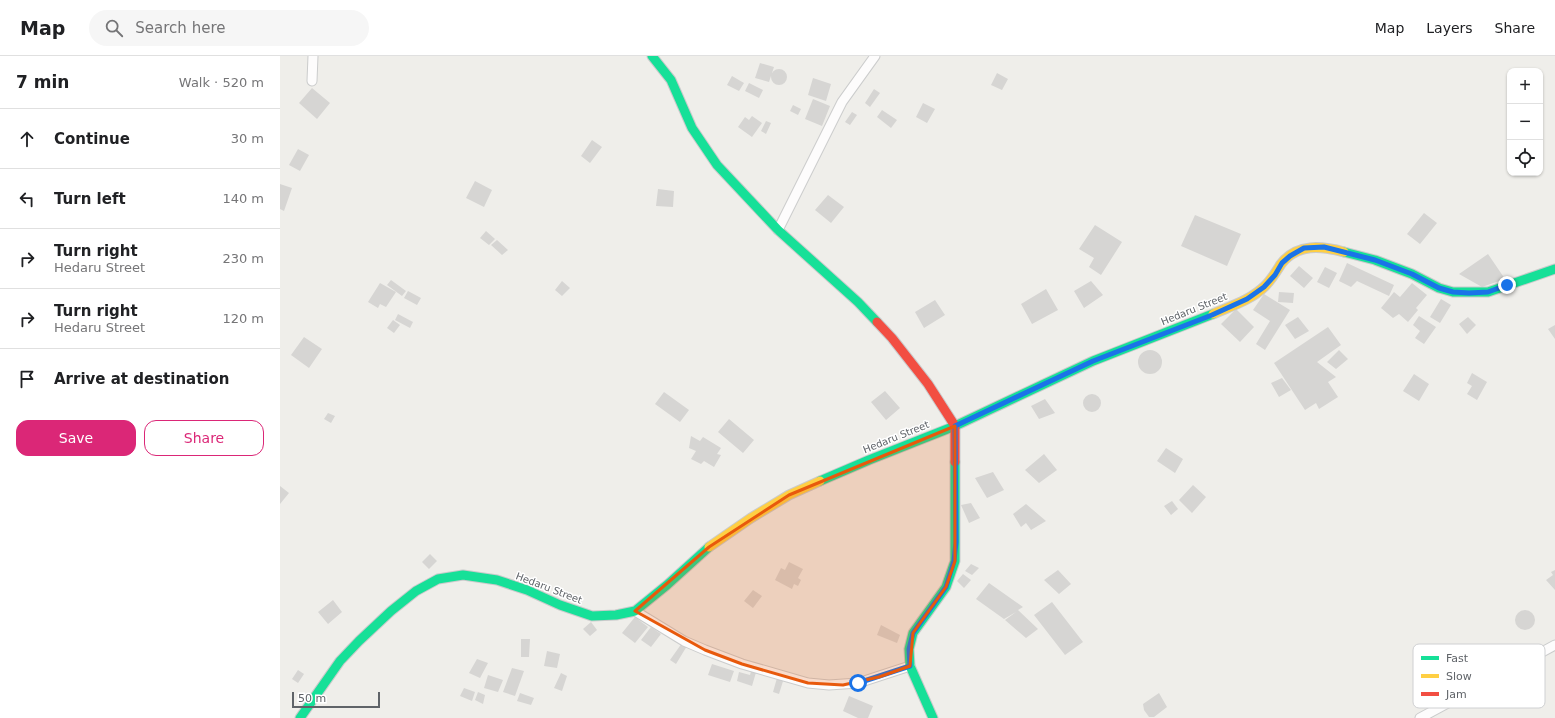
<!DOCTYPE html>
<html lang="en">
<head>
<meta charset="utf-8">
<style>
	:root { --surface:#fff; --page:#f6f6f6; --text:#202124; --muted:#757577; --line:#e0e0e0; --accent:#db2777 }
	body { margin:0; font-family:"DejaVu Sans",sans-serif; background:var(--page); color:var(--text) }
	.controls { position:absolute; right:12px; top:12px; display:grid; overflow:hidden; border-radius:8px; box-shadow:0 1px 3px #0004 }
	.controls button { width:36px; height:36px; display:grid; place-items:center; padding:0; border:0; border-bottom:1px solid var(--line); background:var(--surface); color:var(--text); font:20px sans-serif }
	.scale { position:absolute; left:12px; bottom:10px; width:88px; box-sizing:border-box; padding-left:4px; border:2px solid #5f6368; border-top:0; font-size:11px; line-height:14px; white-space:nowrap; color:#5f6368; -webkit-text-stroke:3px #fff; paint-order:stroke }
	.stop { position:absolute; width:12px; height:12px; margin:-9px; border:3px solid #1a73e8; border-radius:50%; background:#fff }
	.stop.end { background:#1a73e8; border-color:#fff; box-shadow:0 1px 4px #0008 }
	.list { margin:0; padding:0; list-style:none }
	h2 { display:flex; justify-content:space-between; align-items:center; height:52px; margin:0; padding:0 16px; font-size:17px }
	h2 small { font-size:13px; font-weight:400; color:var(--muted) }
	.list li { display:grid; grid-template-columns:26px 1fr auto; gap:12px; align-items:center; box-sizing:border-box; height:60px; padding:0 16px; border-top:1px solid var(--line) }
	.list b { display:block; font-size:15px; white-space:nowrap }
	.list p { margin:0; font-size:13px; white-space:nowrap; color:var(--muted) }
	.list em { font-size:13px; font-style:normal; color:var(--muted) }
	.actions { display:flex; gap:8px; padding:12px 16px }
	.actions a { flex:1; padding:9px 0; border:1px solid var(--accent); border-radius:12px; text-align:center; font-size:14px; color:var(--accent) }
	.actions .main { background:var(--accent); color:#fff }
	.icon { flex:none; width:22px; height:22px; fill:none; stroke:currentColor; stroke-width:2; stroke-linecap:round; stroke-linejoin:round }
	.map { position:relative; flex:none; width:1275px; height:662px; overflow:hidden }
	header { display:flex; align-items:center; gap:24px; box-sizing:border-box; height:56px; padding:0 20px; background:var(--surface); border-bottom:1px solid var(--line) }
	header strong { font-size:19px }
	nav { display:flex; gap:22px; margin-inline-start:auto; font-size:14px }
	.search { width:280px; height:36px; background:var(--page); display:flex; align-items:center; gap:10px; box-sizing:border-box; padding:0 14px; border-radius:22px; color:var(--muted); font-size:15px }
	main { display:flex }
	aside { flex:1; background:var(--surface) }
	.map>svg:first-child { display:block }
	.building { fill:#d6d5d3 }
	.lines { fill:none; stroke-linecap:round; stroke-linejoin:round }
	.street-casing { stroke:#cbcccc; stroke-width:11 }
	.fast-casing { stroke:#cacacb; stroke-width:11 }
	.slow-casing { stroke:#cacacb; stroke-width:11 }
	.jam-casing { stroke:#cacacb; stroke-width:11 }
	.street { stroke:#fdfcfc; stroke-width:9 }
	.fast { stroke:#16e098; stroke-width:9 }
	.slow { stroke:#ffcf43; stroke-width:9 }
	.jam { stroke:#f24e42; stroke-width:9 }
	.route { stroke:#1a73e8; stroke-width:5 }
	.marked { fill:#e8590c; fill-opacity:0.2; stroke:#e8590c; stroke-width:3; stroke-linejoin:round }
	.labels { text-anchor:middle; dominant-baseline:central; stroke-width:3; stroke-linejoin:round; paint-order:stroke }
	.street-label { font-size:10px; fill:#5f6368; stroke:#fff }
	.key { fill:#fff; stroke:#cfd0d2; stroke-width:1 }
	.key-label { font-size:11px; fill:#5f6368 }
</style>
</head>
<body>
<header>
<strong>Map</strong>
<div class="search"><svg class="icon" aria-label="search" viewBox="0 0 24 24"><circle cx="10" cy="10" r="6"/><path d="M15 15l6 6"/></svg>Search here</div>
<nav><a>Map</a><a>Layers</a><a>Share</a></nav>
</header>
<main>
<aside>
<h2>7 min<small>Walk · 520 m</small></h2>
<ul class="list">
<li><svg class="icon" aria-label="ahead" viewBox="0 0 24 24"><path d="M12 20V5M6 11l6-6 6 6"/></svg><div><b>Continue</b></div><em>30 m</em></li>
<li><svg class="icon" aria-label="left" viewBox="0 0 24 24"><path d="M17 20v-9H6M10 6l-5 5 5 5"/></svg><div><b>Turn left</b></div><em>140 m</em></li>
<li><svg class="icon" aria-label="right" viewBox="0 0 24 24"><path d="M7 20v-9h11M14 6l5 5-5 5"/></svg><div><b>Turn right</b><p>Hedaru Street</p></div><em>230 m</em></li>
<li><svg class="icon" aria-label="right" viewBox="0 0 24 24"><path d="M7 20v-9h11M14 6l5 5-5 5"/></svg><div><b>Turn right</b><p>Hedaru Street</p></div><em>120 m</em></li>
<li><svg class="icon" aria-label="arrive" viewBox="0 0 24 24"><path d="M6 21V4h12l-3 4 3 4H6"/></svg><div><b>Arrive at destination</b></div></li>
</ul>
<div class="actions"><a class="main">Save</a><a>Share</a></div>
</aside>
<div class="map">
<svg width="1275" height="662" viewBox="0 0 1275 662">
	<rect width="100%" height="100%" fill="#efeeea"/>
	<path class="building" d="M480 7 494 11 489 26 475 22Z
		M491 21a8 8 0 1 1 16 0a8 8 0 1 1-16 0Z
		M717 17 728 23 722 34 711 29Z
		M452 20 464 27 459 35 447 29Z
		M533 22 551 28 546 45 528 39Z
		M469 27 483 34 479 42 465 35Z
		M32 32 50 47 37 63 19 47Z
		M594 33 600 37 590 51 585 47Z
		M533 43 550 50 542 70 525 63Z
		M643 47 655 53 647 67 636 61Z
		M513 49 521 53 518 59 510 55Z
		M602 54 617 64 611 72 597 61Z
		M572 56 577 59 570 69 565 66Z
		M472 60 482 67 472 81 458 71 465 61 469 64Z
		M486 65 491 67 486 78 481 75Z
		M312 84 322 91 310 107 301 100Z
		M18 93 29 99 20 115 9 109Z
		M195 125 212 134 204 151 186 142Z
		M0 128 12 132 4 155 0 153Z
		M378 133 394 135 393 151 376 150Z
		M548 139 564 151 551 167 535 154Z
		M1144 157 1157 167 1140 188 1127 178Z
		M915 159 961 178 947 210 901 190Z
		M815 169 842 186 821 219 809 211 814 202 799 193Z
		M206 175 215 183 209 189 200 182Z
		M217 184 228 194 222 199 211 189Z
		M1208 198 1225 223 1202 231 1179 218Z
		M1067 207 1114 229 1109 240 1077 225 1071 231 1059 225Z
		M1019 210 1033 222 1024 232 1010 220Z
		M1045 211 1057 217 1049 232 1037 226Z
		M111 224 126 235 122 240 107 229Z
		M282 225 290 232 282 240 275 234Z
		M811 225 823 239 804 252 794 235Z
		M100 227 116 236 106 251 100 248 98 252 88 246Z
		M1132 227 1147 239 1136 252 1138 254 1128 266 1119 258 1113 262 1101 252 1114 236 1120 241Z
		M766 233 778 254 752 268 741 248Z
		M128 235 141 242 137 249 124 242Z
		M999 236 1014 237 1013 247 998 246Z
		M984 238 1010 254 985 294 976 288 990 265 973 254Z
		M1161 243 1171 249 1160 267 1150 261Z
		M655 244 665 259 644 272 635 256Z
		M956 253 974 271 960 286 941 268Z
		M118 258 133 266 130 272 115 264Z
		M1139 260 1156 271 1144 288 1135 282 1140 275 1133 269Z
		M1018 261 1029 275 1015 283 1005 269Z
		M1188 261 1196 269 1187 278 1179 268Z
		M113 264 120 269 114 277 107 272Z
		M1275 269V283L1268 273Z
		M1048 271 1061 289 1037 306 1056 321 1048 326 1058 341 1039 353 1036 347 1025 354 994 307Z
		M24 281 42 293 29 312 11 299Z
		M858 306a12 12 0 1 1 24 0a12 12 0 1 1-24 0Z
		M1059 294 1068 303 1056 313 1047 306Z
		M1192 317 1207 326 1197 344 1187 338 1192 330 1187 327Z
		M1134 318 1149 328 1139 345 1123 335Z
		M1002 322 1011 334 999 341 991 327Z
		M605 335 620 352 606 364 591 346Z
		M384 336 409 354 400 366 375 348Z
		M803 347a9 9 0 1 1 18 0a9 9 0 1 1-18 0Z
		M765 343 775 357 759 363 751 350Z
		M48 357 55 360 51 367 44 363Z
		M449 363 474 384 463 397 438 376Z
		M411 380 420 385 423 381 441 392 437 398 441 399 434 411 424 405 421 408 411 403 416 395 409 392Z
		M886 392 903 403 895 417 877 405Z
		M764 398 777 414 759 427 745 414Z
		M713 416 724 434 707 442 695 422Z
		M913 429 926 441 912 457 899 444Z
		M0 430 9 437 0 448Z
		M892 445 898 453 891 459 884 450Z
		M691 447 700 462 689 467 681 449Z
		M746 448 766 465 751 474 746 467 741 471 733 458Z
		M150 498 157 505 149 513 142 506Z
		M509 506 523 513 518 522 521 524 518 530 514 528 512 533 495 524 501 512 505 514Z
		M691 508 699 512 692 519 685 515Z
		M778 514 791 528 779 538 764 524Z
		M1275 514V534L1266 524 1273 519 1271 516Z
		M683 518 691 524 684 532 677 525Z
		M709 527 743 551 738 554 758 573 746 582 725 564 736 556 724 563 696 543Z
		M473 534 482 540 473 552 464 545Z
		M53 544 62 556 48 568 38 556Z
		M772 546 803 586 785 599 754 559Z
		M1235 564a10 10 0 1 1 20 0a10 10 0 1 1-20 0Z
		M355 561 368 571 355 587 342 577Z
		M311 566 317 574 310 580 303 573Z
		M601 569 620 579 617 587 597 579Z
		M371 571 381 578 371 591 361 584Z
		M241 583H250L249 601H241Z
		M402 587 407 590 396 608 390 604Z
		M267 595 280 598 277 612 264 610Z
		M197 603 208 607 200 622 189 617Z
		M432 608 454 615 450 626 428 619Z
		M232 612 244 615 235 640 223 636Z
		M472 612 477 613 472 630 457 625 459 616 470 619Z
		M18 614 24 618 18 627 12 623Z
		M281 617 287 620 282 635 274 632Z
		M208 619 223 624 218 636 204 632Z
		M497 622H504L499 638 493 636Z
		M184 632 195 636 192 645 180 640Z
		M198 636 205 639 203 648 195 644Z
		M240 637 254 642 251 649 237 645Z
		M879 637 887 651 874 661H869L864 654 863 648Z
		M569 640 593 650 588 662H578L563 655Z"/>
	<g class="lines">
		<g class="street-casing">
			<path id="street" d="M32 25 33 0
				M498 174 562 46 595 0
				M355 555 404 585 425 594 462 608 528 627 549 629 578 627 630 610
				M1140 662 1275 589"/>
		</g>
		<g class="fast-casing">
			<path id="fast" d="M372 0 391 24 412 72 437 109 498 174 578 246 597 266
				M1064 196 1095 204 1132 218 1159 232 1173 236H1208L1275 213
				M540 425 589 404 675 370 813 305 933 258
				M20 662 60 605 79 585 111 555 136 535 158 523 183 519 217 524 247 534 280 549 312 560 336 559 355 555 387 529 429 491
				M653 662 630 610 629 593 633 577 666 531 675 505V406"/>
		</g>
		<g class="slow-casing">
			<path id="slow" d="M933 258C951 250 971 244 985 230 992 223 996 216 1001 208 1017 187 1042 190 1064 196
				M429 491 471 462 509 439 540 425"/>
		</g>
		<g class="jam-casing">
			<path id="jam" d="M597 266 612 282 648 328 675 370V406"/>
		</g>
		<use href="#street" class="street"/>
		<use href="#fast" class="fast"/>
		<use href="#slow" class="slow"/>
		<use href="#jam" class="jam"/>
	</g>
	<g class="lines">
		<path class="route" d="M578 627 630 610 629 593 633 577 666 531 674 505 676 486 675 370 813 305 932 259 967 243 984 231 995 219 1002 207 1010 200 1024 192 1044 191 1095 204 1132 218 1159 232 1173 236 1189 237 1208 236 1227 229"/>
	</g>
	<path class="marked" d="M675 370V505L666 531 633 577 630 610 599 621 563 629 528 627 462 608 425 594 355 555 429 491 509 439Z"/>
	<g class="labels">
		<g class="street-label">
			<text transform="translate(914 253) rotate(-22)">Hedaru Street</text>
			<text transform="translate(616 381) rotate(-22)">Hedaru Street</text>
			<text transform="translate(269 532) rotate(21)">Hedaru Street</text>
		</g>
	</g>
	<rect x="1133" y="588" width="132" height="64" rx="6" class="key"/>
	<rect x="1141" y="600" width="18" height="4" fill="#16e098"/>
	<rect x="1141" y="618" width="18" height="4" fill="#ffcf43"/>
	<rect x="1141" y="636" width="18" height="4" fill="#f24e42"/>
	<g class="key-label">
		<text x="1166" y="606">Fast</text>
		<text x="1166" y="624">Slow</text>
		<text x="1166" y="642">Jam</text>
	</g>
</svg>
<div class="controls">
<button>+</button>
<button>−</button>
<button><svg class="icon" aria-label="locate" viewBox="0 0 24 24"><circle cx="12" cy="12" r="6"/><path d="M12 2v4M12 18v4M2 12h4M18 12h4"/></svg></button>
</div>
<div class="scale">50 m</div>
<div class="stop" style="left:578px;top:627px"></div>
<div class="stop end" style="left:1227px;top:229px"></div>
</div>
</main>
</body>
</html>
